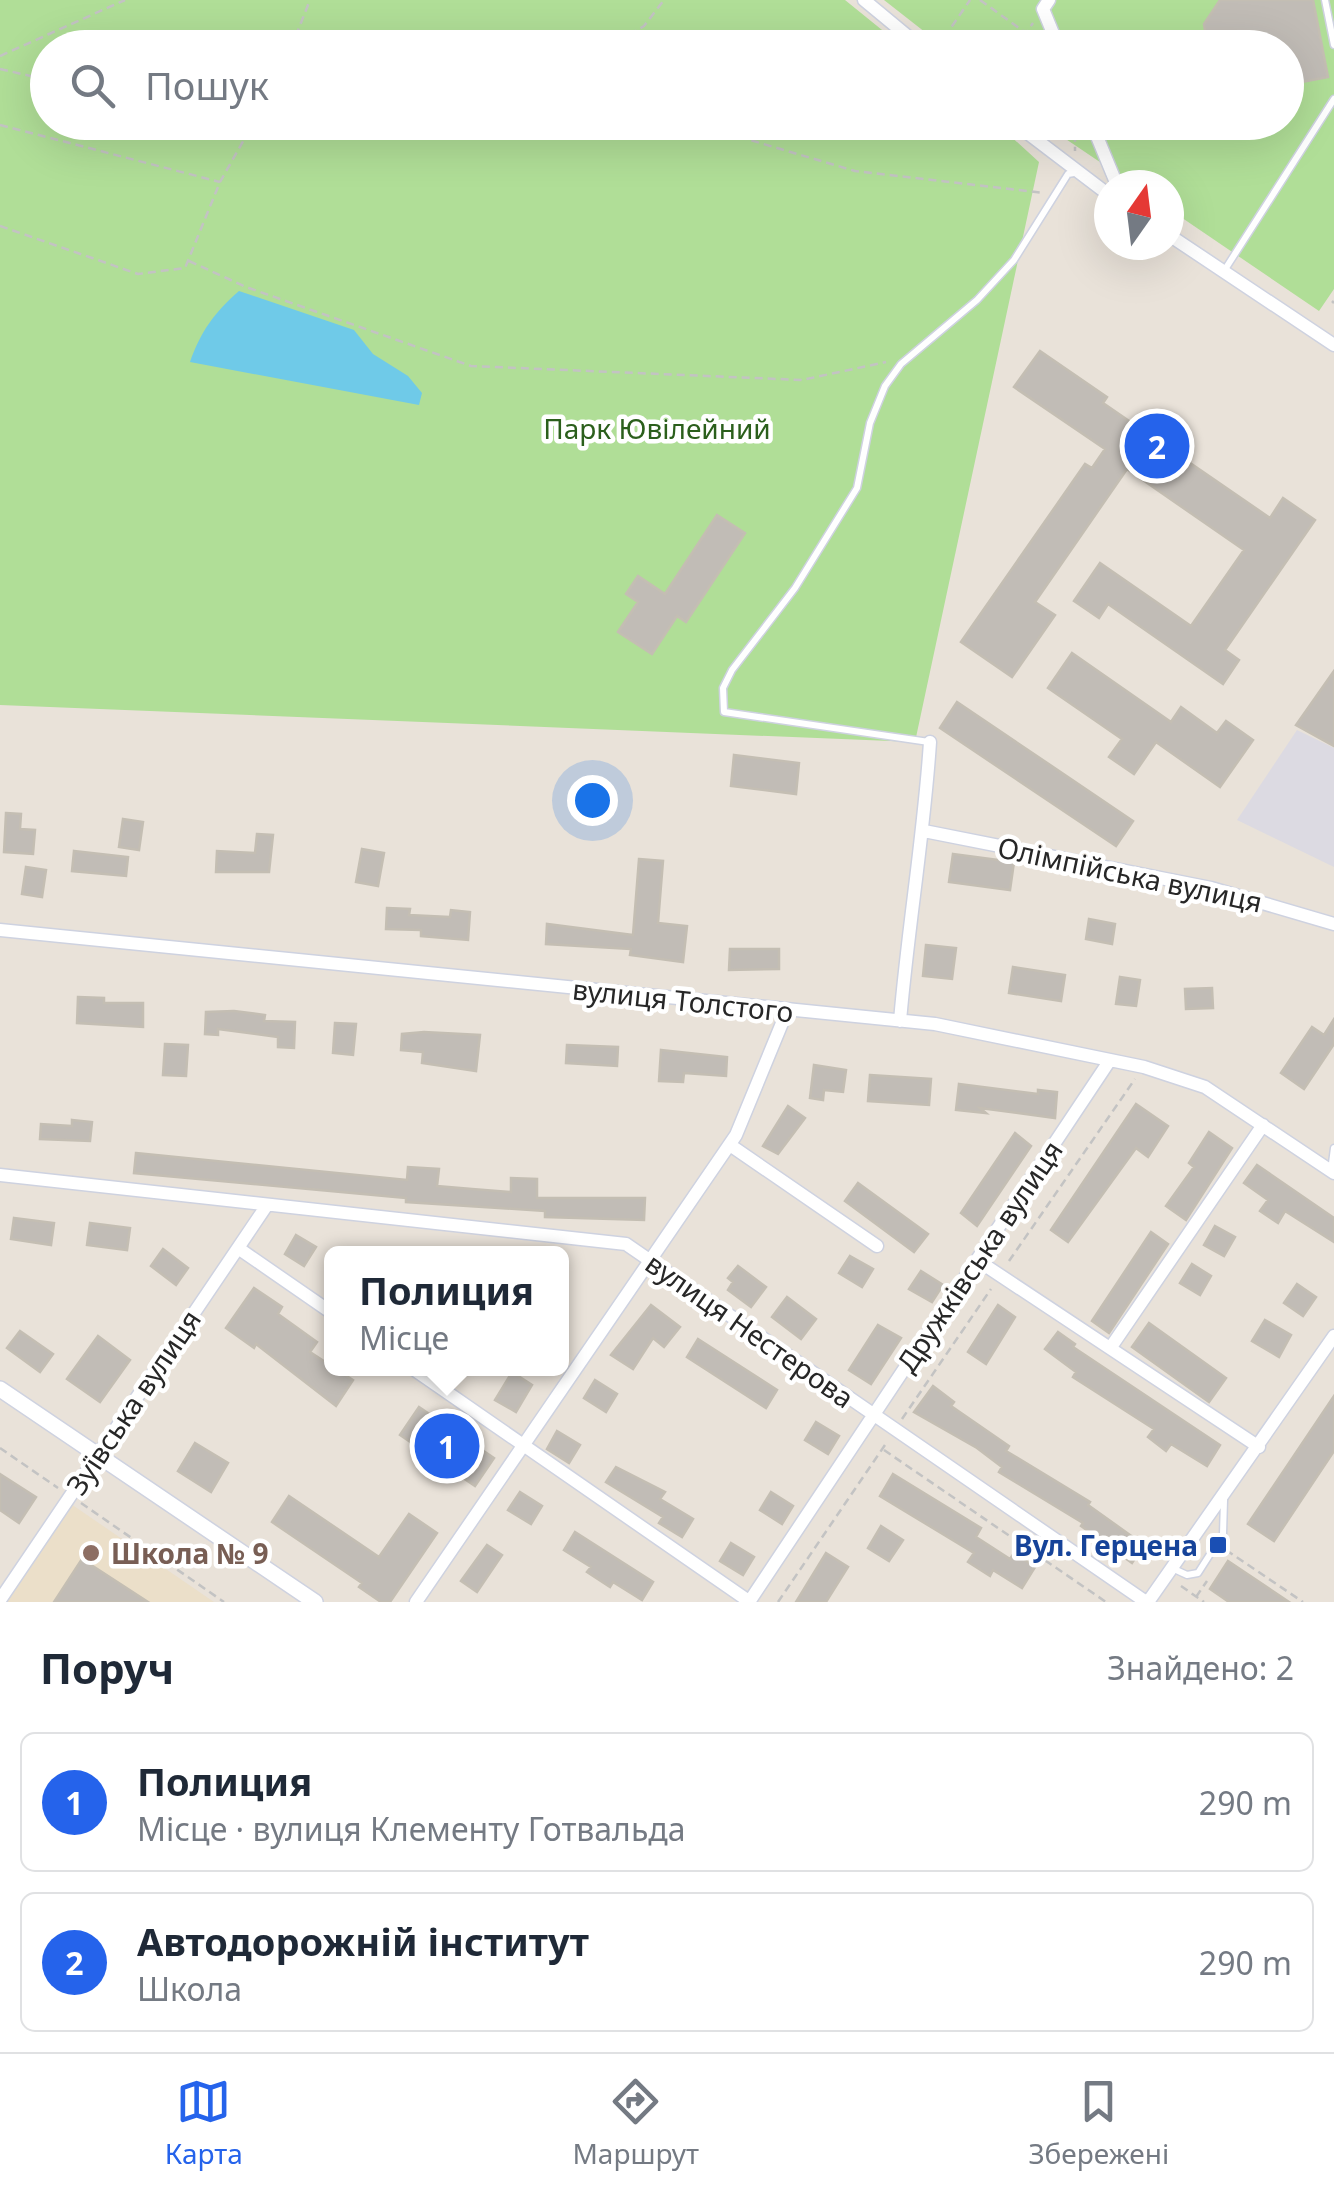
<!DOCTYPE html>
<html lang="uk">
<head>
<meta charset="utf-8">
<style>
	:root { --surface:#fff; --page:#f6f6f7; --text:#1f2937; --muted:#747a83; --line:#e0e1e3; --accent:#2563eb }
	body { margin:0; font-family:"Noto Sans",sans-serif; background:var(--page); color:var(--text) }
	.compass { position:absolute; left:1094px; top:170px; width:90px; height:90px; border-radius:50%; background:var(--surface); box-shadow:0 10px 40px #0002; rotate:14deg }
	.you { position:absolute; left:592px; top:800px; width:35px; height:35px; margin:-25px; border:8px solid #fff; border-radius:50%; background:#1a73e8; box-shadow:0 0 0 15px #1a73e833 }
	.badge { display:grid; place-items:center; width:65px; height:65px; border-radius:50%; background:var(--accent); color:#fff; font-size:32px; font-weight:700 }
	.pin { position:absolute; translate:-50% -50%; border:5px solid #fff; box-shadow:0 2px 10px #0006 }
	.popup { position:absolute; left:324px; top:1246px; width:245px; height:130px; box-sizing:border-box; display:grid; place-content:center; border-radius:15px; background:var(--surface); filter:drop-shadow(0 2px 8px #0005); font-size:32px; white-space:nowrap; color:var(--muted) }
	.popup b { font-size:38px; color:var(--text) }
	.popup::after { content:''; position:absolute; left:50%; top:100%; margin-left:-20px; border:20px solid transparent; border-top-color:var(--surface) }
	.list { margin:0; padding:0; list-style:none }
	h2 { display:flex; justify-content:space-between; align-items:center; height:130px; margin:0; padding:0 40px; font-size:42px }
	h2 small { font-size:32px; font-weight:400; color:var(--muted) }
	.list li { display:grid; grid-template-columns:65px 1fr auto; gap:30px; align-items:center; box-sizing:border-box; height:140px; margin:0 20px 20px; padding:0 20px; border:2px solid var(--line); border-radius:15px }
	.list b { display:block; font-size:38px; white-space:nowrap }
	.list p { margin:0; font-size:32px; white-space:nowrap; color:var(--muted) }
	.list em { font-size:32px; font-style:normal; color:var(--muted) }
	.icon { flex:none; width:55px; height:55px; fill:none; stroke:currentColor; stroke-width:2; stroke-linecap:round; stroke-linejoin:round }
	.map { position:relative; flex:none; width:1334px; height:1602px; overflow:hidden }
	.search { position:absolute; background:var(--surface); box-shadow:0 10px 40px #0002; left:30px; right:30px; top:30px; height:110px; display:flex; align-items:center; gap:25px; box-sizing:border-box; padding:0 35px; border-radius:55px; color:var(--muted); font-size:38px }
	.sheet { height:450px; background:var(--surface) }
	nav { display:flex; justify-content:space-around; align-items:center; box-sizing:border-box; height:140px; border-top:2px solid var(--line); background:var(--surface); font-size:28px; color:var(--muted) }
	nav a { display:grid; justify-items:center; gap:5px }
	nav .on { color:var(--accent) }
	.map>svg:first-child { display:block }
	.industrial { fill:#dcdae2 }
	.education { fill:#ebdfc9 }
	.green { fill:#b0de97 }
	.water { fill:#6fcae8 }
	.building { fill:#c1bcb6; stroke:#c4beb3; stroke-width:2.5 }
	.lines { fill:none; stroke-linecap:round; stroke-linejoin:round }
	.service-casing { stroke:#ced2e0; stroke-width:9 }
	.minor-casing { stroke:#ced2e0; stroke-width:15 }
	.tertiary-casing { stroke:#ced2e0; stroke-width:18 }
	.path { stroke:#c3c3c3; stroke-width:2.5; stroke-dasharray:8 5; stroke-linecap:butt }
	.service { stroke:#fff; stroke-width:6 }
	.minor { stroke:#fff; stroke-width:12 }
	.tertiary { stroke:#fff; stroke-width:15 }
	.transit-dot { fill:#1a4fb4; stroke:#fff; stroke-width:4 }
	.education-dot { fill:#8d6e63; stroke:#fff; stroke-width:4 }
	.labels { text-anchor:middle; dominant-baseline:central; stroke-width:9; stroke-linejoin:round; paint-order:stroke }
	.park-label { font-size:28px; fill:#2b5f1c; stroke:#fff }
	.street-label { font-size:28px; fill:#272727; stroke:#fff }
	.transit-label { font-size:28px; font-weight:bold; fill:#164399; stroke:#fff; text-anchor:end }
	.education-label { font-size:28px; font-weight:bold; fill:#785e54; stroke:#fff; text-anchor:start }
</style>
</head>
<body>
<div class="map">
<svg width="1334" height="1602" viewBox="0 0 1334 1602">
	<rect width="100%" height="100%" fill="#e9e2d9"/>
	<path class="industrial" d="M1297 730 1334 748V867L1237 820Z"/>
	<path class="education" d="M71 1504 214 1602H6Z"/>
	<path class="green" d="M0 0H845L903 47 48 48V122H995L1039 162 915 742 0 705Z
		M884 0H1334V289L1319 311 1169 209V185H1134L1042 123 1286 122V48L944 47Z"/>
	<path class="water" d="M239 291 354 330 373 354 408 376 422 393 419 405 190 362C201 331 214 313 239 291Z"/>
	<path class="building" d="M1220 0H1313L1328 77 1286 85V48H1208L1204 24Z
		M1040 351 1107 397 1103 403 1270 518 1283 498 1315 520 1225 650 1239 660 1223 684 1108 604 1099 618 1074 601 1100 563 1191 626 1244 550 1127 469 1035 602 1055 615 1012 677 961 642 1085 464 1092 468 1105 449 1014 387Z
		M717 515 745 533 686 622 677 616 652 654 618 632 638 602 626 594 638 576 665 594Z
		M1072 653 1171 722 1181 707 1217 733 1226 721 1253 740 1220 787 1156 742 1134 774 1109 757 1122 739 1048 688Z
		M1334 671V746L1296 725Z
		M957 702 1133 821 1116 846 940 728Z
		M734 755 799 763 796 794 731 786Z
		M6 813 21 814 20 829 35 830 33 854 4 852Z
		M123 819 143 822 139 850 119 847Z
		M257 834 273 835 269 872H216L217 851 255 853Z
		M362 849 384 853 378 886 356 882Z
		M74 851 128 857 126 876 72 871Z
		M953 854 1014 862 1010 890 949 882Z
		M639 859 663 861 658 923 687 926 683 962 630 955 631 949 546 944 547 924 633 935Z
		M26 867 46 870 42 897 22 894Z
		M387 908 410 909 409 915 450 917 451 910 470 912 468 940 421 936V930L386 929Z
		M1089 919 1115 924 1112 944 1086 939Z
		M926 945 956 948 952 979 923 976Z
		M730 949H779V969L729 970Z
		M1013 967 1065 975 1061 1001 1009 993Z
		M1120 977 1140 980 1136 1006 1116 1004Z
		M1212 988 1213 1008 1186 1009 1185 989Z
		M78 997 104 998V1003H143V1027L77 1023Z
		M234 1011 265 1015 264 1021 295 1022 294 1048 278 1047V1037L218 1029V1035L205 1034 206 1012Z
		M1334 1019V1044L1304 1089 1281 1073 1312 1027 1324 1035Z
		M335 1023 356 1024 353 1055 333 1053Z
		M424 1032 480 1035 476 1071 422 1063 423 1052 401 1050 402 1034Z
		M165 1044 188 1045 186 1076 163 1075Z
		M567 1045 618 1047 617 1066 566 1063Z
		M661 1050 727 1057 726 1076 684 1073 683 1082 659 1081Z
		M814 1065 846 1070 843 1092 824 1090 823 1100 810 1098Z
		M870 1075 931 1079 929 1105 868 1101Z
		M959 1084 1038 1094V1090L1057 1092 1055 1118 980 1108 986 1113 956 1110Z
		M1136 1104 1168 1126 1148 1157 1136 1148 1068 1242 1051 1230Z
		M788 1106 805 1118 778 1154 763 1146Z
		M72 1120 92 1122 90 1141 40 1139 41 1124 72 1126Z
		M1209 1132 1232 1148 1186 1220 1166 1206 1194 1167 1189 1163Z
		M1015 1133 1031 1146 977 1226 961 1213Z
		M136 1153 407 1180 408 1167 439 1169 437 1186 472 1189 511 1192V1178L537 1179V1198H645L644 1220 545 1217V1211L406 1202V1198L134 1173Z
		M1257 1165 1334 1218V1242L1285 1211 1278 1223 1260 1211 1268 1200 1244 1183Z
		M858 1183 928 1234 914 1252 845 1201Z
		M14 1218 54 1223 51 1245 11 1239Z
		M90 1223 130 1228 127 1250 87 1245Z
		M1215 1226 1235 1237 1224 1256 1204 1245Z
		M1151 1232 1168 1244 1109 1333 1092 1321Z
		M296 1235 316 1247 304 1266 285 1254Z
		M163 1249 188 1268 176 1285 151 1266Z
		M850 1256 873 1269 862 1287 839 1273Z
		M1192 1264 1211 1276 1200 1295 1180 1283Z
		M738 1266 766 1287 751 1307 728 1290 733 1282 728 1278Z
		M921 1271 943 1285 932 1302 909 1289Z
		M1297 1284 1316 1297 1303 1316 1284 1303Z
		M254 1288 282 1307 278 1314 317 1342 310 1352 353 1380 336 1406 256 1344 254 1348 226 1328Z
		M787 1297 816 1319 801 1339 772 1317Z
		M651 1305 680 1327 664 1347 653 1338 633 1369 611 1355Z
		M998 1305 1015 1317 986 1364 968 1352Z
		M1265 1320 1291 1335 1279 1357 1252 1341Z
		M1149 1323 1226 1378 1209 1402 1132 1347Z
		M878 1325 901 1338 871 1384 849 1370Z
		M20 1331 53 1354 40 1372 7 1348Z
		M1058 1332 1075 1344 1073 1347 1220 1445 1207 1466 1171 1444 1166 1451 1148 1437 1154 1429 1073 1377 1076 1372 1045 1349Z
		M98 1336 130 1360 100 1402 67 1379Z
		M698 1339 777 1390 766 1408 687 1357Z
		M512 1372 532 1385 516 1412 495 1400Z
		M595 1380 617 1394 606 1412 584 1398Z
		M933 1386 954 1402 951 1406 1009 1446 1006 1451 1090 1502 1088 1505 1144 1545 1132 1563 1081 1526 1083 1523 999 1472 1002 1467 977 1448 914 1412Z
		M1334 1396V1451L1274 1541 1248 1524Z
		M419 1407 494 1458 475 1486 400 1435Z
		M816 1422 839 1436 828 1454 805 1440Z
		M557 1431 580 1445 569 1463 547 1449Z
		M195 1443 228 1463 211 1492 178 1471Z
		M616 1467 665 1492 660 1499 693 1519 682 1537 659 1523 663 1517 606 1482Z
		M0 1474 36 1497 19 1523 0 1510Z
		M893 1474 981 1528 976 1537 1010 1559 1014 1553 1035 1567 1022 1588 993 1570 990 1576 968 1562 974 1553 880 1496Z
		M520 1492 542 1506 531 1524 508 1510Z
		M771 1492 793 1506 782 1524 760 1510Z
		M289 1496 379 1557 409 1514 437 1533 390 1602H381L359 1587 362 1583 272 1522Z
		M881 1526 903 1540 889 1561 868 1548Z
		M575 1532 653 1582 642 1600 613 1582 610 1587 587 1572 591 1567 564 1550Z
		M731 1543 754 1557 743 1575 720 1561Z
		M487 1545 502 1555 477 1592 461 1581Z
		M826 1553 848 1567 826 1602H796Z
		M82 1559 148 1602H54Z
		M1228 1561 1289 1602H1229L1210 1589Z"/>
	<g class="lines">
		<g class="service-casing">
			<path id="service" d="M1325 0 1334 45
				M1224 271 1334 99
				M929 742 724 712 723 688 732 670 795 588 857 488 870 423 885 386 901 364 977 300 1014 260 1068 174 1074 173
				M1331 1171 1334 1148
				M1174 1569 1187 1575 1198 1573 1223 1534 1224 1500"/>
		</g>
		<g class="minor-casing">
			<path id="minor" d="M864 0 922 48
				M1049 0 1043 9 1059 48
				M1013 122 1109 195
				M1091 122 1117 185
				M1169 235 1334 345
				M924 831 1211 888 1334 924
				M0 930 935 1024 1144 1067 1205 1087 1334 1173
				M900 1021C908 927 924 835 930 742
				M730 1145 877 1246
				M0 1175 626 1244 1146 1602
				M238 1248 332 1313
				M977 1260 1259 1447
				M1111 1347 1263 1125
				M412 1368 750 1602
				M0 1600 267 1205
				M416 1602 736 1135 787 1011
				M749 1602 1110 1060
				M1148 1602 1334 1336"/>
		</g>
		<g class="tertiary-casing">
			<path id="tertiary" d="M0 1389 315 1602"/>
		</g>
		<path class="path" d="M980 0 1026 33 1033 23
			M1027 35 1033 48
			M291 48 310 0
			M607 48 644 26 664 0
			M937 48 970 0
			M0 56 125 0
			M0 69 48 80
			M689 122 855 171 1044 193
			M1069 122 1075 136V151
			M0 125 220 182
			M0 226 138 274 185 268 220 182 254 122
			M189 261 246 287 471 366 802 380 886 362
			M1332 301 1334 303
			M1009 1261 1135 1079
			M902 1419 991 1289
			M0 1448 58 1488
			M884 1450 1106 1602
			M81 1503 224 1602
			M1226 1550 1303 1602
			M1181 1586 1204 1602
			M1196 1597 1207 1581
			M778 1602 887 1442"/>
		<use href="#service" class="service"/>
		<use href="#minor" class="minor"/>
		<use href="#tertiary" class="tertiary"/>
	</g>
	<rect class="transit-dot" x="1208" y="1535" width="20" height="20" rx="5"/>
	<circle class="education-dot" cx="91" cy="1553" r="10"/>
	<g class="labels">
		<g class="park-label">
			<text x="657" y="428">Парк Ювілейний</text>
		</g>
		<g class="street-label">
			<text transform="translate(1130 874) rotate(12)">Олімпійська вулиця</text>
			<text transform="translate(683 1000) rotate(6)">вулиця Толстого</text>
			<text transform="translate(979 1256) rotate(-56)">Дружківська вулиця</text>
			<text transform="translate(750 1330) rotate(35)">вулиця Нестерова</text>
			<text transform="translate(133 1402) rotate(-56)">Зуївська вулиця</text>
		</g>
		<g class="transit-label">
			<text x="1198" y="1545">Вул. Герцена</text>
		</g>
		<g class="education-label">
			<text x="111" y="1553">Школа № 9</text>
		</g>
	</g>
</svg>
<svg class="compass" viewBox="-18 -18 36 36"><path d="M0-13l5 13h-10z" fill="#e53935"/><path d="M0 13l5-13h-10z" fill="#747a83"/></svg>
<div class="you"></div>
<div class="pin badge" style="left:447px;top:1446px">1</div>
<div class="popup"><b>Полиция</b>Місце</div>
<div class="pin badge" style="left:1157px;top:446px">2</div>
<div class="search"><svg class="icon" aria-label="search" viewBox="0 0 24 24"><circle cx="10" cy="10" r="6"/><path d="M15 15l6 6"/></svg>Пошук</div>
</div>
<section class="sheet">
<h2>Поруч<small>Знайдено: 2</small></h2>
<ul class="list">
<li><span class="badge">1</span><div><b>Полиция</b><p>Місце · вулиця Клементу Готвальда</p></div><em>290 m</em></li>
<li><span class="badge">2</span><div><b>Автодорожній інститут</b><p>Школа</p></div><em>290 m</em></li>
</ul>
</section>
<nav>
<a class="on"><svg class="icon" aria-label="map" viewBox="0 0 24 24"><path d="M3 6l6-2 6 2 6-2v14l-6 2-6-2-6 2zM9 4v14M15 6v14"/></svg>Карта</a>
<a><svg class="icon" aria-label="directions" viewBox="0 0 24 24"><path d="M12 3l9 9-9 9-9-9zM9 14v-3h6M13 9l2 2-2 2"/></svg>Маршрут</a>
<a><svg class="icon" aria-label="saved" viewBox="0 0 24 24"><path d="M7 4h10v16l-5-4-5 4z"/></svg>Збережені</a>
</nav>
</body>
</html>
